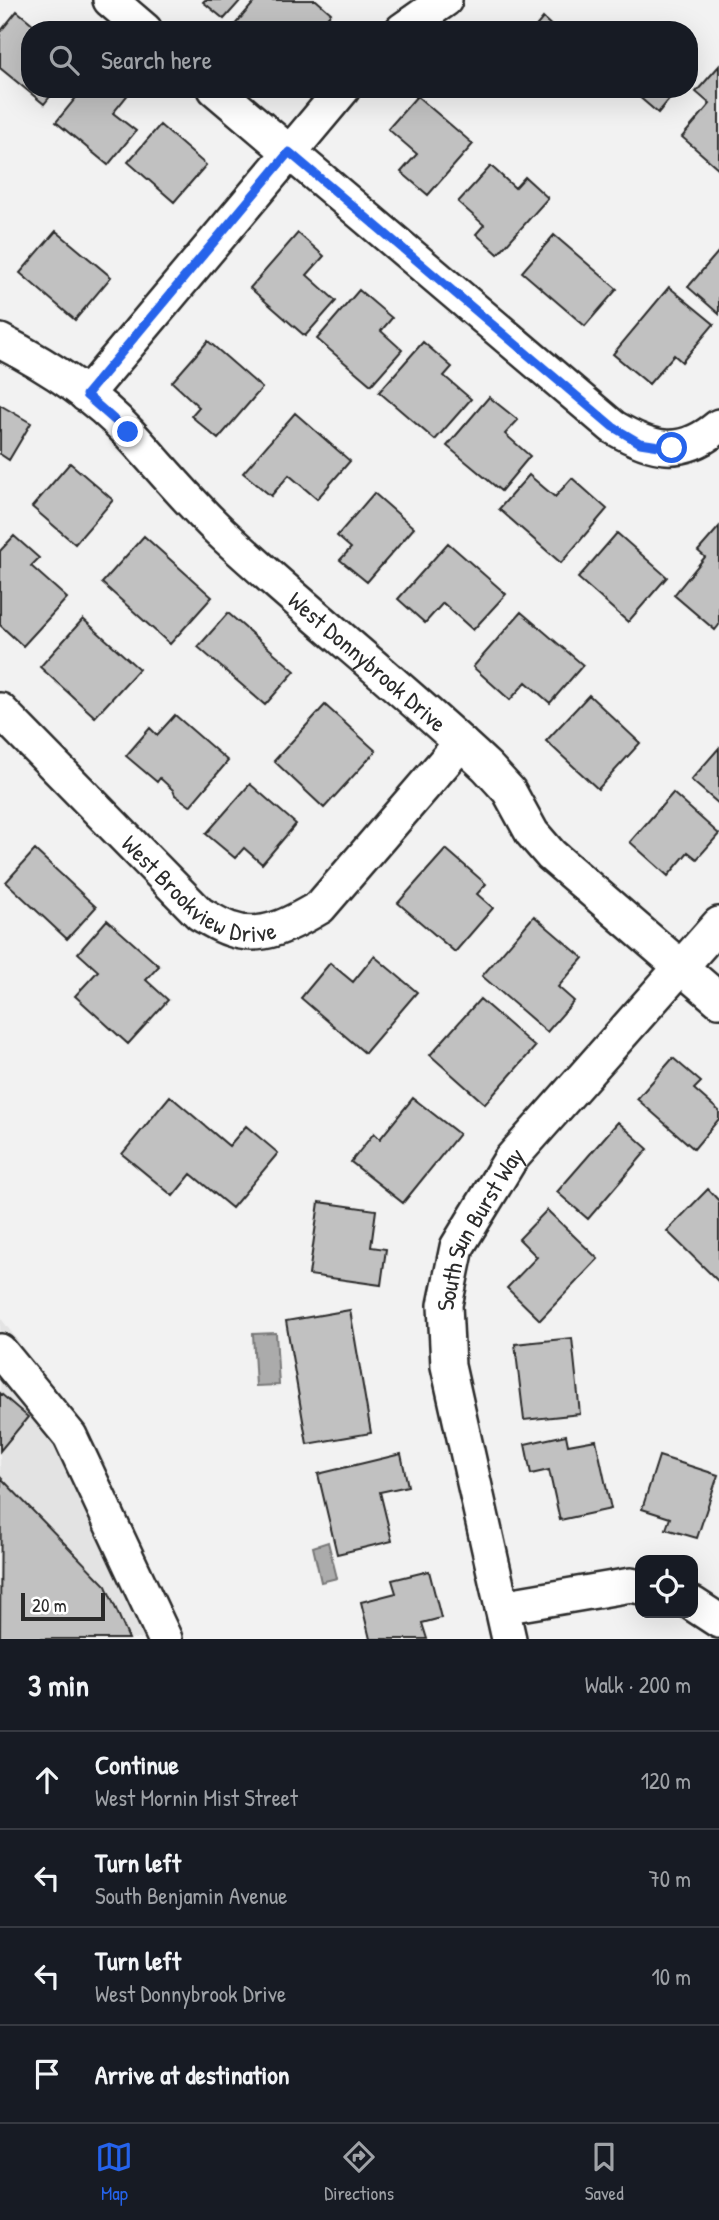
<!DOCTYPE html>
<html lang="en">
<head>
<meta charset="utf-8">
<style>
	:root { --surface:#171b24; --page:#20242c; --text:#f1f3f6; --muted:#9ea1a6; --line:#363941; --accent:#2563eb }
	body { margin:0; font-family:"Patrick Hand",sans-serif; background:var(--page); color:var(--text) }
	.controls { position:absolute; right:21px; bottom:21px; display:grid; overflow:hidden; border-radius:14px; box-shadow:0 7px 28px #0002 }
	.controls button { width:63px; height:63px; display:grid; place-items:center; padding:0; border:0; border-bottom:2px solid var(--line); background:var(--surface); color:var(--text); font:35px sans-serif }
	.scale { position:absolute; left:21px; bottom:18px; width:84px; box-sizing:border-box; padding-left:7px; border:4px solid #2b2b2b; border-top:0; font-size:19px; line-height:24px; white-space:nowrap; color:#2b2b2b; -webkit-text-stroke:5px #fff; paint-order:stroke }
	.stop { position:absolute; width:21px; height:21px; margin:-16px; border:5px solid #2563eb; border-radius:50%; background:#fff }
	.stop.end { background:#2563eb; border-color:#fff; box-shadow:0 2px 7px #0008 }
	.list { margin:0; padding:0; list-style:none }
	h2 { display:flex; justify-content:space-between; align-items:center; height:91px; margin:0; padding:0 28px; font-size:30px }
	h2 small { font-size:23px; font-weight:400; color:var(--muted) }
	.list li { display:grid; grid-template-columns:46px 1fr auto; gap:21px; align-items:center; box-sizing:border-box; height:98px; padding:0 28px; border-top:2px solid var(--line) }
	.list b { display:block; font-size:26px; white-space:nowrap }
	.list p { margin:0; font-size:23px; white-space:nowrap; color:var(--muted) }
	.list em { font-size:23px; font-style:normal; color:var(--muted) }
	.icon { flex:none; width:38px; height:38px; fill:none; stroke:currentColor; stroke-width:2; stroke-linecap:round; stroke-linejoin:round }
	.map { position:relative; flex:none; width:719px; height:1639px; overflow:hidden }
	.search { position:absolute; background:var(--surface); box-shadow:0 7px 28px #0002; left:21px; right:21px; top:21px; height:77px; display:flex; align-items:center; gap:18px; box-sizing:border-box; padding:0 24px; border-radius:28px; color:var(--muted); font-size:26px }
	.sheet { height:483px; background:var(--surface) }
	nav { display:flex; justify-content:space-around; align-items:center; box-sizing:border-box; height:98px; border-top:2px solid var(--line); background:var(--surface); font-size:19px; color:var(--muted) }
	nav a { display:grid; justify-items:center; gap:4px }
	nav .on { color:var(--accent) }
	.map>svg:first-child { display:block }
	.built { fill:#e3e3e3 }
	.water { fill:#ababab; stroke:#787878; stroke-width:2 }
	.building { fill:#c1c1c1; stroke:#2b2b2b; stroke-width:2 }
	.lines { fill:none; stroke-linecap:round; stroke-linejoin:round }
	.minor-casing { stroke:#2b2b2b; stroke-width:38 }
	.minor { stroke:#fff; stroke-width:33 }
	.route { stroke:#2563eb; stroke-width:9 }
	.labels { text-anchor:middle; dominant-baseline:central; stroke-width:7; stroke-linejoin:round; paint-order:stroke }
	.street-label { font-size:24px; fill:#2b2b2b; stroke:#fff }
</style>
</head>
<body>
<div class="map">
<svg width="719" height="1639" viewBox="0 0 719 1639">
	<rect width="100%" height="100%" fill="#f2f2f2"/>
	<filter id="ink" filterUnits="userSpaceOnUse"><feTurbulence type="fractalNoise" baseFrequency=".0143" numOctaves="2"/><feDisplacementMap in="SourceGraphic" scale="14" xChannelSelector="R" yChannelSelector="G"/><feConvolveMatrix kernelMatrix="1 2 1 2 8 2 1 2 1" color-interpolation-filters="sRGB"/></filter>
	<g filter="url(#ink)">
		<path class="built" d="M0 1317 99 1450 177 1639H0Z"/>
		<path class="water" d="M276 1333 279 1385 256 1386 253 1334Z
			M328 1542 337 1578 321 1582 313 1547Z"/>
		<path class="building" d="M205 0H241L224 19 203 2Z
			M256 0H316L331 13 316 30H236L233 27Z
			M17 11 40 30H30V89H56L44 104 0 68V32Z
			M543 18 556 30H533Z
			M719 66V169L682 137 710 104 696 92Z
			M83 89H126L130 92 113 113 136 131 108 165 56 122Z
			M630 89H678L658 113Z
			M417 96 473 144 428 195 401 172 417 154 388 129Z
			M160 125 206 165 174 202 128 162Z
			M491 166 515 188 525 177 548 198 498 254 476 234 484 225 458 202Z
			M56 231 111 277 75 320 20 273Z
			M298 233 324 256 307 275 336 301 305 336 250 288Z
			M554 235 617 289 585 326 522 272Z
			M719 251V314L688 287Z
			M669 287 714 324 682 362 674 355 649 384 613 354Z
			M359 290 392 318 381 331 402 350 371 385 317 339Z
			M208 341 262 388 218 439 191 416 199 407 172 382Z
			M423 342 452 367 444 376 471 399 435 440 379 392Z
			M489 397 518 420 505 434 530 456 501 491 447 446Z
			M0 405 31 423 9 460 0 454Z
			M295 413 350 461 317 499 289 475 271 496 243 473Z
			M70 463 113 500 75 544 32 507Z
			M529 475 555 497 572 478 607 509 561 563 499 509Z
			M374 493 414 528 367 582 340 560 351 548 337 536Z
			M719 527V625L715 630 674 595 705 557 698 551Z
			M617 533 667 577 628 622 578 578Z
			M14 536 39 558 31 566 67 598 23 646 0 625V551Z
			M144 536 212 597 170 644 102 583Z
			M448 543 506 594 473 630 443 603 425 623 398 599Z
			M521 612 583 665 550 703 526 682 510 700 473 667Z
			M228 613 295 671 265 705 198 647Z
			M83 619 139 669 95 717 40 667Z
			M589 695 640 743 598 789 546 741Z
			M325 705 376 751 324 808 274 761Z
			M175 715 228 761 190 806 175 795 173 790 160 778 157 782 126 756 150 728 157 735Z
			M719 748V804L691 780Z
			M250 784 296 824 262 864 244 848 235 858 206 834Z
			M673 793 719 834 697 859 688 852 668 876 630 842Z
			M446 849 486 884 477 894 493 908 455 952 398 903Z
			M35 850 96 907 67 939 6 882Z
			M534 916 583 958 558 987 574 1001 547 1032 482 976Z
			M107 920 159 966 146 980 168 1000 128 1044 75 996 98 971 78 953Z
			M374 956 417 992 365 1053 301 998 330 963 353 982Z
			M480 999 535 1047 485 1104 430 1055Z
			M673 1058 701 1082 694 1089 719 1111V1119L694 1149 637 1099Z
			M170 1096 229 1146 246 1126 278 1153 232 1208 191 1174 173 1196 122 1154Z
			M413 1098 459 1134 403 1203 351 1162 374 1133 380 1139Z
			M618 1122 648 1149 588 1219 557 1192Z
			M708 1189 719 1201V1282L667 1231Z
			M319 1202 376 1210 371 1247 386 1249 381 1285 309 1275Z
			M547 1210 598 1259 540 1320 507 1288 537 1257 519 1239Z
			M350 1310 371 1433 307 1444 286 1321Z
			M572 1338 580 1414 524 1420 515 1344Z
			M0 1393 28 1417 0 1451Z
			M566 1435 568 1445 596 1440 611 1509 560 1520 549 1470 531 1474 525 1444Z
			M401 1454 408 1486 380 1492 392 1541 337 1554 318 1474Z
			M659 1456 718 1475 697 1538 666 1529 670 1518 642 1509Z
			M1 1478 106 1586 129 1639H0Z
			M429 1571 441 1618 422 1623 427 1639H370L361 1602 396 1593 392 1580Z"/>
		<g class="lines">
			<g class="minor-casing">
				<g id="minor">
					<path d="M110 0 145 30"/>
					<path d="M402 30 445 0"/>
					<path d="M215 89 613 427C652 450 681 458 719 426"/>
					<path id="s1" d="M0 341C47 365 93 394 129 433 162 469 192 506 227 538 312 616 403 688 487 767L509 791 532 833 551 855 719 1000"/>
					<path d="M86 395 343 89"/>
					<path id="s2" d="M0 710 200 914C210 919 220 926 230 929 262 941 293 923 320 907L461 743"/>
					<path d="M0 1351 70 1436 165 1639"/>
					<path d="M693 1604 719 1621"/>
					<path d="M502 1607 631 1585 640 1587"/>
					<path id="s3" d="M509 1639 448 1366 445 1305 457 1247 510 1160 719 924"/>
				</g>
			</g>
			<use href="#minor" class="minor"/>
		</g>
	</g>
	<g class="lines" filter="url(#ink)">
		<path class="route" d="M128 432 86 395 289 152 613 427 640 443 672 448"/>
	</g>
	<g class="labels">
		<g class="street-label">
			<text stroke="none"><textPath href="#s1" startOffset="490">West Donnybrook Drive</textPath></text>
			<text stroke="none"><textPath href="#s2" startOffset="273">West Brookview Drive</textPath></text>
			<text stroke="none"><textPath href="#s3" startOffset="425">South Sun Burst Way</textPath></text>
		</g>
	</g>
</svg>
<div class="controls">
<button><svg class="icon" aria-label="locate" viewBox="0 0 24 24"><circle cx="12" cy="12" r="6"/><path d="M12 2v4M12 18v4M2 12h4M18 12h4"/></svg></button>
</div>
<div class="scale">20 m</div>
<div class="stop" style="left:672px;top:448px"></div>
<div class="stop end" style="left:128px;top:432px"></div>
<div class="search"><svg class="icon" aria-label="search" viewBox="0 0 24 24"><circle cx="10" cy="10" r="6"/><path d="M15 15l6 6"/></svg>Search here</div>
</div>
<section class="sheet">
<h2>3 min<small>Walk · 200 m</small></h2>
<ul class="list">
<li><svg class="icon" aria-label="ahead" viewBox="0 0 24 24"><path d="M12 20V5M6 11l6-6 6 6"/></svg><div><b>Continue</b><p>West Mornin Mist Street</p></div><em>120 m</em></li>
<li><svg class="icon" aria-label="left" viewBox="0 0 24 24"><path d="M17 20v-9H6M10 6l-5 5 5 5"/></svg><div><b>Turn left</b><p>South Benjamin Avenue</p></div><em>70 m</em></li>
<li><svg class="icon" aria-label="left" viewBox="0 0 24 24"><path d="M17 20v-9H6M10 6l-5 5 5 5"/></svg><div><b>Turn left</b><p>West Donnybrook Drive</p></div><em>10 m</em></li>
<li><svg class="icon" aria-label="arrive" viewBox="0 0 24 24"><path d="M6 21V4h12l-3 4 3 4H6"/></svg><div><b>Arrive at destination</b></div></li>
</ul>
</section>
<nav>
<a class="on"><svg class="icon" aria-label="map" viewBox="0 0 24 24"><path d="M3 6l6-2 6 2 6-2v14l-6 2-6-2-6 2zM9 4v14M15 6v14"/></svg>Map</a>
<a><svg class="icon" aria-label="directions" viewBox="0 0 24 24"><path d="M12 3l9 9-9 9-9-9zM9 14v-3h6M13 9l2 2-2 2"/></svg>Directions</a>
<a><svg class="icon" aria-label="saved" viewBox="0 0 24 24"><path d="M7 4h10v16l-5-4-5 4z"/></svg>Saved</a>
</nav>
</body>
</html>
